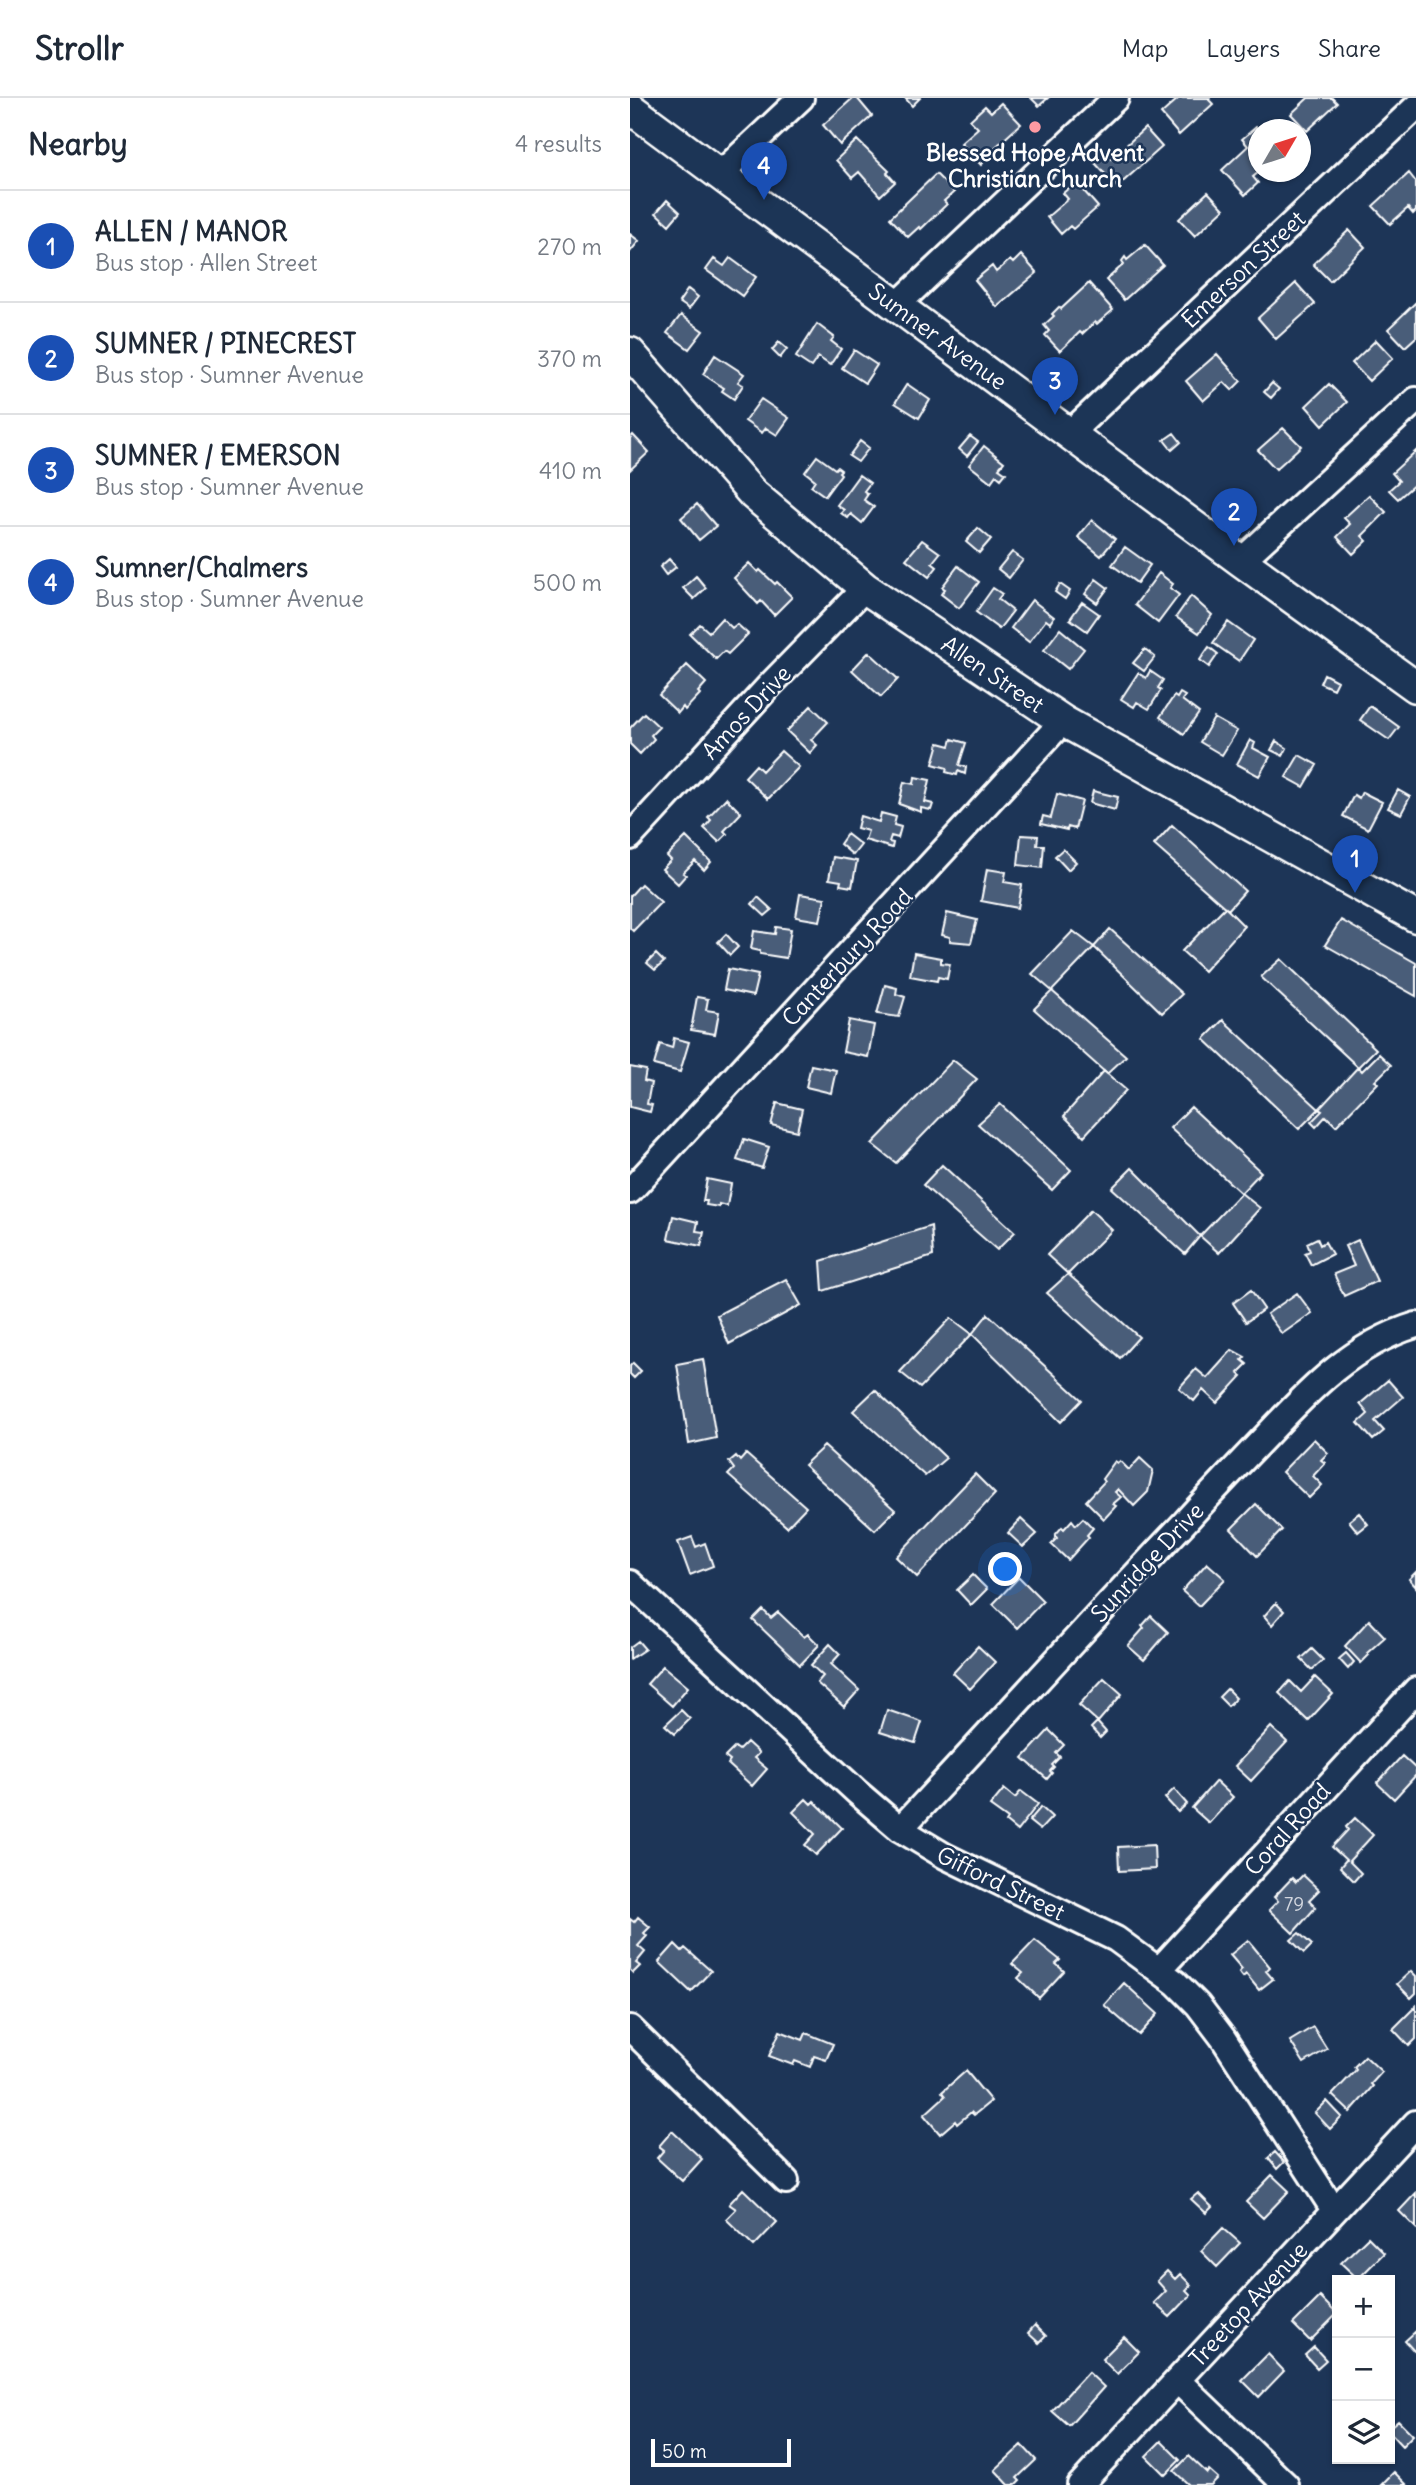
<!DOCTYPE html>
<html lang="en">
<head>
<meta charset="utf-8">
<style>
	:root { --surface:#fff; --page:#f6f6f7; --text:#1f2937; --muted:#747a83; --line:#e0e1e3; --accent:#1a73e8 }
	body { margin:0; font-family:Delius,sans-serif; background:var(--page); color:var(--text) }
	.controls { position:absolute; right:21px; bottom:21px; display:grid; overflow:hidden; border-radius:0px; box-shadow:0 2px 5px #0004 }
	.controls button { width:63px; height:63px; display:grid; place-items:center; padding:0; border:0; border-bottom:2px solid var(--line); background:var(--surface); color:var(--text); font:35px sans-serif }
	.compass { position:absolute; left:618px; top:21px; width:63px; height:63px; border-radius:50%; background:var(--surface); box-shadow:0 2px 5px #0004; rotate:51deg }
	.scale { position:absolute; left:21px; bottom:18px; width:140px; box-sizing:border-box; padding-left:7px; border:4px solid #fff; border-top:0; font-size:19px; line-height:24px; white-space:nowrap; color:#fff; -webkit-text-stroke:5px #1d3557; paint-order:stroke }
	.you { position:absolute; left:376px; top:1472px; width:24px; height:24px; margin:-18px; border:5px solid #fff; border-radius:50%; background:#1a73e8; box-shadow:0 0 0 10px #1a73e833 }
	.badge { display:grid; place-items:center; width:46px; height:46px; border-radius:50%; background:var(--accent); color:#fff; font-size:23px; font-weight:700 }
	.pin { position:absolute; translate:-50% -58px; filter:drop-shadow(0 2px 4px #0008) }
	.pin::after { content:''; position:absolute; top:37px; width:24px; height:21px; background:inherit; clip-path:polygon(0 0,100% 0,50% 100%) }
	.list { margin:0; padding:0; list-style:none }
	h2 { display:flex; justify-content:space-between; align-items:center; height:91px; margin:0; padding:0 28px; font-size:30px }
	h2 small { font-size:23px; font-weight:400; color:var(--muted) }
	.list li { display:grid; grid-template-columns:46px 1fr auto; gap:21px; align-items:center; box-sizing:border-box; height:112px; padding:0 28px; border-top:2px solid var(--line) }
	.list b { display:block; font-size:26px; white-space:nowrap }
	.list p { margin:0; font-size:23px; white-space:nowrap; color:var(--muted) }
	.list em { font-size:23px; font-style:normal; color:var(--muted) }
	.icon { flex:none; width:38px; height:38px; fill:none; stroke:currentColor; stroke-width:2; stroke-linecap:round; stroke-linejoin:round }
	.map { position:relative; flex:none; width:786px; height:2387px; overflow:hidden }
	header { display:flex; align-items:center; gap:42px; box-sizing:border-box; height:98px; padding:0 35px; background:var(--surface); border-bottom:2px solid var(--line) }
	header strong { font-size:33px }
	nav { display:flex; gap:38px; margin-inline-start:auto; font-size:24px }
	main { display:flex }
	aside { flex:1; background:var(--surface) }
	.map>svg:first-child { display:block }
	.building { fill:#4a5d79; stroke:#fff; stroke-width:2 }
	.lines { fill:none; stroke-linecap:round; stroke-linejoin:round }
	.minor-casing { stroke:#fff; stroke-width:30 }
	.major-casing { stroke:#fff; stroke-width:35 }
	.minor { stroke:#1d3557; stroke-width:24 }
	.major { stroke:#1d3557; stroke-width:30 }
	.poi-dot { fill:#ff9aa2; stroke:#1d3557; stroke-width:2.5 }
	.labels { text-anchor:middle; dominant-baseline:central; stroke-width:5; stroke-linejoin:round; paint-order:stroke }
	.number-label { font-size:19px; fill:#d2d6de }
	.poi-label { font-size:23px; font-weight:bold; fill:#fff; stroke:#1d3557 }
	.street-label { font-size:23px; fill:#fff; stroke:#1d3557 }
</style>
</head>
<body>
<header>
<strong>Strollr</strong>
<nav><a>Map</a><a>Layers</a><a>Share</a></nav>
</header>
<main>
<aside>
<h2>Nearby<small>4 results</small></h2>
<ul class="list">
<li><span class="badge" style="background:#1a4fb4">1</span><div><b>ALLEN / MANOR</b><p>Bus stop · Allen Street</p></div><em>270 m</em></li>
<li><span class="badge" style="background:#1a4fb4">2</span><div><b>SUMNER / PINECREST</b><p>Bus stop · Sumner Avenue</p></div><em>370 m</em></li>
<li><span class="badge" style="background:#1a4fb4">3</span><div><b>SUMNER / EMERSON</b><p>Bus stop · Sumner Avenue</p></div><em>410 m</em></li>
<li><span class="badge" style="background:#1a4fb4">4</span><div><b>Sumner/Chalmers</b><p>Bus stop · Sumner Avenue</p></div><em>500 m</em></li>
</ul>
</aside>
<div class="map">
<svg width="786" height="2387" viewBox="0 0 786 2387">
	<rect width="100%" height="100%" fill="#1d3557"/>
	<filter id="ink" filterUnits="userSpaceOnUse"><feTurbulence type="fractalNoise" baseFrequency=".0143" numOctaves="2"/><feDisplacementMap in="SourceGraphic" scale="14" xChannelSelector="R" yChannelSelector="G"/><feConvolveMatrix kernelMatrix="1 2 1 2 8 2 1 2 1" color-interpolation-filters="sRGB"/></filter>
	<g filter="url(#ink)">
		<path class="building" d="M223 0H227L242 18 210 47 193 27Z
			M275 0H290L282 8Z
			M401 0H418L409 8Z
			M549 0H580L579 2 583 6 549 37 531 16Z
			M678 0H702L707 5 677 33 661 16Z
			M371 5 391 26 360 54 362 56 351 67 331 45 348 30 340 22 355 8 361 14Z
			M626 29 629 32V74L623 79 628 85 615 97 592 72 618 48 612 41Z
			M515 30 532 49 487 89 465 65 476 56 481 61Z
			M227 42 259 73 257 75 265 84 250 98 229 74 222 80 206 62Z
			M779 75 786 84V113L783 116 778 110 760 126 743 108Z
			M306 76 324 94 314 103 317 106 291 131 289 129 278 139 260 120Z
			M446 84 468 109 443 131 440 128 431 136 417 119 438 101 433 95Z
			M578 94 594 111 565 138 549 121Z
			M37 102 50 114 39 127 26 115Z
			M719 132 735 149 700 183 683 166Z
			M0 136 9 143 0 154Z
			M515 147 533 167 494 202 476 182 494 166 492 163 495 159 497 162Z
			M391 157 407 175 367 209 345 182 362 168 366 174 380 162 383 165Z
			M100 160 126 179 112 198 76 172 84 161 94 168Z
			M459 185 483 212 467 226 465 224 452 236 450 234 430 253 415 237 419 233 414 227 424 218 422 216 429 209 431 211Z
			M666 185 685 206 646 241 628 220Z
			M58 191 68 199 59 211 49 204Z
			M786 204V239L775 249 758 231Z
			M51 217 73 233 59 251 37 235Z
			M187 226 204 239 201 243 211 251 200 267 188 259 181 269 166 259Z
			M746 242 763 260 739 283 722 265Z
			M149 244 157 251 150 260 142 252Z
			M224 252 247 267 235 285 212 270Z
			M587 256 611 283 602 292 594 284 573 303 556 283Z
			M85 257 114 276 108 284 113 287 104 301 92 293 94 290 73 276Z
			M642 285 649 291 641 300 634 294Z
			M277 286 300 302 289 320 265 305Z
			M699 286 717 304 693 327 676 308Z
			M131 301 159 320 147 337 136 330 132 335 115 323Z
			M653 330 671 348 646 371 628 352Z
			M544 335 551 344 542 352 534 342Z
			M3 337 19 354 0 372V340Z
			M340 338 348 344 337 358 329 351Z
			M230 343 239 350 228 364 219 358Z
			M354 348 374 364 369 370 376 375 371 381 366 377 361 384 339 367Z
			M786 353V385L768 401 759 392 769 383 762 375Z
			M187 358 205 371 207 369 211 372 209 374 211 376 195 398 181 388 185 382 175 374Z
			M229 377 240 385 234 393 238 396 234 402 244 409 232 425 221 416 218 420 211 415 214 412 207 407Z
			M739 397 756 414 732 438 737 443 723 456 707 439 720 426 714 420Z
			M67 406 86 428 69 442 51 420Z
			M462 422 485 441 471 458 448 439Z
			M348 430 361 441 349 455 336 444Z
			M292 442 310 455 302 465 307 469 299 479 276 461Z
			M495 449 520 467 507 485 482 467Z
			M382 454 393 462 379 480 368 471Z
			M39 461 46 469 36 477 30 469Z
			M119 465 128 474 130 472 145 486 147 484 162 499 144 517 131 503 128 506 104 480Z
			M328 468 349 484 329 510 311 496 315 491 312 489Z
			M529 475 543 486 540 490 549 497 528 525 505 507Z
			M66 478 76 490 64 501 53 490Z
			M466 481 478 490 467 505 455 496Z
			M430 486 440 493 435 501 425 494Z
			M363 490 372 496 368 501 383 513 369 531 346 514Z
			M561 498 582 517 569 535 546 519Z
			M402 502 424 519 420 525 416 522 399 544 381 530Z
			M452 504 469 516 457 533 440 521Z
			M92 520 102 530 107 526 118 536 98 556 94 553 86 561 60 536 70 526 79 534Z
			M598 524 623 542 609 563 583 545Z
			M430 531 454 551 438 571 414 552Z
			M579 549 588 556 579 569 570 562Z
			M515 551 525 559 514 573 503 565Z
			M239 554 268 581 251 599 222 572Z
			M57 567 76 585 68 594 70 596 55 612 53 609 48 615 29 597Z
			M520 573 533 582 528 590 531 592 519 611 507 604 504 609 491 601 508 575 516 580Z
			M694 576 707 583 703 591 690 585Z
			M550 595 555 598 552 602 569 615 554 636 530 619 544 598 547 600Z
			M181 608 198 624 181 642 187 647 180 655 157 633Z
			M740 608 769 629 759 642 730 622Z
			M14 615 29 629 21 637 24 641 10 656 0 646V630Z
			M584 620 607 633 592 657 570 644Z
			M322 641 336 645 329 667 336 669 335 676 328 673 327 677 316 674 317 670 303 666 309 645 320 648Z
			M620 642 625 645 623 650 640 659 629 678 607 666Z
			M646 643 657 650 653 658 641 652Z
			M151 653 169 669 138 701 115 679 126 667 132 673Z
			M669 657 687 667 674 689 656 679Z
			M285 679 300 682 295 704 303 706 301 712 291 710V714L269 706 274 684 284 686Z
			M768 692 780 699 771 716 758 710Z
			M463 693 488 699 485 712 460 705Z
			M732 694 752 704 738 731 713 718 724 697 729 700Z
			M427 696 452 703 445 731 438 729 437 732 411 726 413 718 421 720Z
			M96 700 111 715 94 733 97 736 89 744 74 730 81 722 78 719Z
			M251 715 266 719 264 727 271 729 268 740 261 738 259 744 263 745 262 750 235 742 238 733 227 730 230 718 249 724Z
			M542 727 615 793 598 812 524 747Z
			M217 736 231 747 223 757 210 746Z
			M391 737 408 738 407 747H414L412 770 388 767Z
			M56 739 81 764 74 772 65 763 53 775 56 777 48 786 32 771 41 762 37 758Z
			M433 751 446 764 438 772 425 758Z
			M203 759 227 763 222 789 210 787 211 783 199 781Z
			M357 771 376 774 374 784 392 787 388 810 351 803Z
			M11 786 31 804 3 833 0 830V798Z
			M170 796 195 800 190 823 166 819Z
			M128 799 142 812 135 818 122 806Z
			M595 809 614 828 574 873 552 853Z
			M317 815 347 822 341 845 320 843V839L312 837Z
			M711 822 786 865V898L695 847Z
			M146 829 161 831 156 860 130 856V853L121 851 124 833 145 836Z
			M480 831 552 896 532 915 464 849Z
			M443 833 464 849 422 893 402 876Z
			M96 836 108 849 100 857 88 844Z
			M284 855 311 860V865L320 866 317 881 308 879 307 883 280 878Z
			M26 856 34 864 25 872 17 865Z
			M651 861 746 951 728 969 631 879Z
			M98 871 128 877 123 898 94 892Z
			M255 887 267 890 266 896 275 899 269 919 247 916Z
			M422 893 496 958 477 976 404 911Z
			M67 899 78 901 76 912 89 914 85 936 61 932Z
			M219 922 244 927 238 959 213 954Z
			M593 922 689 1011 669 1031 574 941Z
			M44 940 59 944 50 974 24 967 30 946 42 950Z
			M749 956 761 967 745 983 748 985 706 1028 696 1018 686 1029 681 1024 692 1013 689 1011 728 969 732 973Z
			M323 962 347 981 266 1065 242 1046Z
			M181 967 206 972 201 995 176 989Z
			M0 969 16 972 14 983 21 985 17 1006 22 1007 20 1014 0 1009Z
			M474 973 496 992 454 1038 434 1018Z
			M147 1005 172 1011 167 1033 141 1027Z
			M370 1006 441 1072 422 1092 348 1026Z
			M561 1009 631 1074 611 1095 540 1030Z
			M114 1041 139 1049 132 1070 107 1062Z
			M312 1067 385 1134 367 1152 293 1087Z
			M502 1070 570 1138 555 1156 482 1090Z
			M77 1081 101 1086 97 1108 89 1106V1109L76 1107 77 1103H73Z
			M611 1095 630 1110 589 1155 570 1138Z
			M461 1112 482 1132 438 1176 417 1157Z
			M43 1118 68 1124 66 1133 74 1134 71 1148 38 1141Z
			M301 1128 303 1158 193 1193 191 1163Z
			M687 1140 690 1147 695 1144 702 1156 681 1167 675 1155 680 1153 677 1145Z
			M728 1142 747 1183 714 1198 704 1176 724 1168 715 1148Z
			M438 1176 509 1239 490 1260 417 1195Z
			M156 1181 171 1207 99 1246 87 1217Z
			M621 1192 634 1211 616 1224 603 1205Z
			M667 1195 682 1215 652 1236 637 1216Z
			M358 1216 452 1302 431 1324 342 1236Z
			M321 1220 342 1236 290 1290 270 1274Z
			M602 1252 615 1259 612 1262 617 1266 608 1275 612 1278 587 1305 573 1292 564 1303 549 1290 566 1271 577 1280Z
			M73 1261 86 1340 59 1346 47 1266Z
			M3 1265 11 1273 4 1280 0 1276V1268Z
			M758 1282 773 1299 745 1323 754 1333 743 1342 728 1325 738 1316 730 1306Z
			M245 1292 316 1360 295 1378 223 1313Z
			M684 1341 698 1355 691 1362 695 1365 683 1378 692 1387 679 1400 652 1374Z
			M194 1348 265 1412 245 1432 174 1367Z
			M116 1356 176 1409 157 1429 98 1377 104 1371 99 1364 106 1358 110 1363Z
			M510 1360 523 1372 518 1394 504 1408 488 1391 485 1394 491 1399 483 1406 486 1408 474 1421 456 1403 474 1384 472 1381 485 1363 488 1365 490 1363 499 1372Z
			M345 1376 365 1396 287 1479 266 1459Z
			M626 1406 652 1432 627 1458 601 1431Z
			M729 1415 738 1426 728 1434 719 1423Z
			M453 1420 463 1430 457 1437 459 1439 438 1462 421 1446 427 1440 425 1437 432 1429 434 1431 442 1422 446 1427Z
			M391 1421 407 1436 393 1449 378 1435Z
			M62 1439 66 1449 75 1445 83 1468 60 1477 48 1444Z
			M577 1465 595 1481 569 1508 552 1493Z
			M786 1474V1489L779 1481Z
			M343 1477 357 1491 341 1507 327 1492Z
			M389 1479 413 1503 387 1530 363 1506Z
			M646 1505 654 1513 642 1527 634 1518Z
			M133 1512 141 1520 148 1514 174 1539 178 1536 189 1547 170 1567 123 1522Z
			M521 1518 538 1534 514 1562 498 1548 514 1530 512 1528Z
			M739 1522 755 1539 737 1555 739 1557 731 1565 715 1548Z
			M8 1543 15 1551 0 1561V1549Z
			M200 1546 210 1556 201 1566 229 1592 214 1609 187 1585 193 1578 181 1567Z
			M348 1548 365 1564 340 1591 323 1575Z
			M682 1551 693 1562 682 1572 671 1561Z
			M716 1555 724 1564 718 1571 709 1561Z
			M33 1568 58 1589 42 1608 17 1586Z
			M685 1579 703 1596 678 1623 649 1595 660 1583 671 1594Z
			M474 1580 492 1596 468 1624 449 1607Z
			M597 1591 606 1600 598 1608 589 1599Z
			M51 1612 60 1621 45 1636 35 1627Z
			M257 1612 292 1624 285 1645 250 1634Z
			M467 1624 476 1634 470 1640 461 1630Z
			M641 1629 657 1644 621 1683 605 1668Z
			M419 1632 434 1647 426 1655 430 1659 422 1667 424 1669 420 1673 422 1675 417 1681 393 1660Z
			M117 1644 129 1655 124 1660 137 1671 122 1688 98 1666 100 1663 95 1659 105 1649 109 1652Z
			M772 1658 786 1671V1677L764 1701 747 1685Z
			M586 1683 603 1699 579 1725 562 1710Z
			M374 1691 385 1700 391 1693 408 1706 387 1733 376 1724 378 1721 360 1708Z
			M544 1691 557 1706 548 1714 535 1700Z
			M176 1701 181 1706 184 1703 212 1730 186 1757 175 1747 185 1736 163 1714Z
			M411 1709 422 1719 410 1732 399 1723Z
			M725 1720 743 1737 719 1763 731 1775 724 1783 710 1769 716 1762 702 1749 718 1732 716 1729Z
			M524 1747 525 1771 489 1773 488 1749Z
			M673 1777 689 1792 679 1802 686 1809 663 1835 639 1812 648 1803 644 1799 662 1780 666 1784Z
			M8 1819 20 1829 14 1835 17 1838 8 1848 15 1854 6 1865 10 1868 3 1875 0 1872V1821L4 1824Z
			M669 1835 682 1847 674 1855 661 1842Z
			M405 1842 430 1862 426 1866 434 1873 409 1900 388 1880 393 1875 382 1866Z
			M618 1842 640 1869 636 1873 643 1881 629 1892 616 1876 613 1879 609 1874 612 1871 600 1857Z
			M45 1846 52 1853 55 1850 81 1873 61 1894 29 1864Z
			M781 1873 786 1878V1895L781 1900 767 1886Z
			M494 1885 528 1916 509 1937 474 1907Z
			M786 1908V1941L779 1948 763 1931Z
			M683 1929 697 1951 674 1965 660 1943Z
			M150 1933 173 1942 176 1935 203 1946 196 1962 184 1958 180 1969 165 1963 163 1967 139 1958Z
			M735 1958 752 1974 741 1986 743 1988 720 2014 702 1997 726 1972 724 1969Z
			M336 1973 361 2003 344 2017 341 2014 327 2026 325 2023 310 2036 294 2017 315 1998 312 1994Z
			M697 2003 712 2019 700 2031 685 2015Z
			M42 2033 72 2061 52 2083 27 2060 34 2052 29 2048Z
			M645 2054 654 2064 647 2071 638 2060Z
			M642 2077 659 2093 633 2120 616 2104Z
			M113 2091 147 2124 124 2148 96 2121 106 2111 99 2106Z
			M568 2095 582 2109 576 2115 561 2101Z
			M786 2095V2130L769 2113Z
			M593 2130 610 2145 587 2169 571 2153Z
			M738 2139 754 2155 728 2181 711 2165Z
			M537 2173 545 2181 550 2176 561 2187 556 2192 561 2197 540 2219 524 2205 536 2193 527 2183Z
			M690 2199 707 2216 680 2243 663 2226Z
			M405 2227 416 2238 409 2245 398 2235Z
			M786 2233V2252L784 2253 775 2243Z
			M494 2239 509 2254 487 2276 472 2261Z
			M684 2249 696 2262 687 2270 675 2257Z
			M638 2256 654 2273 629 2299 612 2282Z
			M458 2274 474 2289 439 2328 422 2313Z
			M768 2322 783 2337 772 2348 760 2335V2329Z
			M531 2343 550 2362 535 2377 516 2358Z
			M392 2347 406 2362 387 2380 390 2383 386 2387H379L365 2372Z
			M559 2358 577 2375 579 2372 588 2380 581 2387H559L544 2373Z
			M764 2374 777 2387H751Z"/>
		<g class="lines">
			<g class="minor-casing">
				<path id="minor" d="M89 77 171 0
					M267 207 486 0
					M440 335 786 9
					M611 463 786 302
					M0 739 140 587 235 490
					M0 1093 433 623
					M0 1485 228 1695 270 1731 315 1758 486 1841 546 1885 568 1907 593 1940 704 2112
					M270 1731C366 1629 459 1525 555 1424 581 1395 608 1367 635 1339 679 1292 723 1246 786 1227
					M530 1871 786 1592
					M0 1930 156 2083
					M548 2283 656 2387
					M450 2387 786 2025"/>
			</g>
			<g class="major-casing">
				<path id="major" d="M0 10 611 463 786 589
					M0 255 123 396 235 490 433 623 786 819"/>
			</g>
			<use href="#minor" class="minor"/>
			<use href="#major" class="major"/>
		</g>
	</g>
	<circle class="poi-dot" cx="405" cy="29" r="7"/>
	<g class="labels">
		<g class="number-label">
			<text x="664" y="1806">79</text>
		</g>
		<g class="poi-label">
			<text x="405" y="54">Blessed Hope Advent<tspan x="405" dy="26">Christian Church</tspan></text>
		</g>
		<g class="street-label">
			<text transform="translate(613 171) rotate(-43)">Emerson Street</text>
			<text transform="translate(308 238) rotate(36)">Sumner Avenue</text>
			<text transform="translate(363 576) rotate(34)">Allen Street</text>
			<text transform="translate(116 614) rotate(-47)">Amos Drive</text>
			<text transform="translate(217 859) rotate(-47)">Canterbury Road</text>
			<text transform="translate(517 1464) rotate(-47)">Sunridge Drive</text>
			<text transform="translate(657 1731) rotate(-48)">Coral Road</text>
			<text transform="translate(371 1785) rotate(26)">Gifford Street</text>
			<text transform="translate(618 2206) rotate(-47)">Treetop Avenue</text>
		</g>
	</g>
</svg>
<div class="controls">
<button>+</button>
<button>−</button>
<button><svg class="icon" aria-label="layers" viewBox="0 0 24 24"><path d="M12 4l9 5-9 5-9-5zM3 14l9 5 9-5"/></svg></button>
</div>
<svg class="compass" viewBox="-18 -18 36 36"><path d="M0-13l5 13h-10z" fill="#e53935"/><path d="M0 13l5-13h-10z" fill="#747a83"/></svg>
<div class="scale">50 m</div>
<div class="you"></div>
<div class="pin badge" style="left:725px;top:795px;background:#1a4fb4">1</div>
<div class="pin badge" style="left:604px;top:448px;background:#1a4fb4">2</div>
<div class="pin badge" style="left:425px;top:317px;background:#1a4fb4">3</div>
<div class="pin badge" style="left:134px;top:102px;background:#1a4fb4">4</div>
</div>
</main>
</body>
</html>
